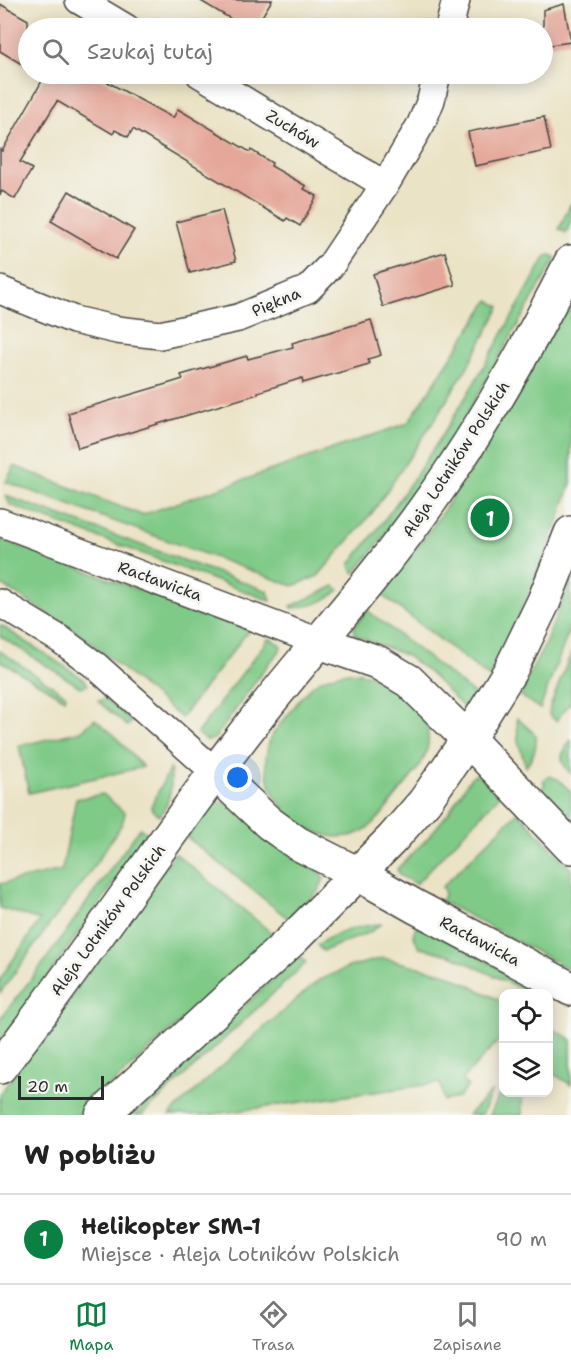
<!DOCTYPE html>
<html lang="pl">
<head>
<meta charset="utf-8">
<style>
	:root { --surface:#fff; --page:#f6f6f6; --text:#222; --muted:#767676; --line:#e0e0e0; --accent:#0b8043 }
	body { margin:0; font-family:"Shantell Sans",sans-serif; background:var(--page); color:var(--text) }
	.controls { position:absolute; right:18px; bottom:18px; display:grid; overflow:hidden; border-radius:12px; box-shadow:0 3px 15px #0003 }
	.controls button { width:54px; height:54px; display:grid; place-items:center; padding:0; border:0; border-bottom:2px solid var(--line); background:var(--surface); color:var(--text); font:30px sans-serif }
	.scale { position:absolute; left:18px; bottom:15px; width:86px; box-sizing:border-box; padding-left:6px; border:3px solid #2b2b2b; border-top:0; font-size:16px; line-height:21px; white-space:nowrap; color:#2b2b2b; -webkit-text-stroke:4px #f6f6f2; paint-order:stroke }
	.you { position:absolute; left:238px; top:778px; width:21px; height:21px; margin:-15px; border:4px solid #fff; border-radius:50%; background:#1a73e8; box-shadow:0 0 0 9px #1a73e833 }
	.badge { display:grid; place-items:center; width:39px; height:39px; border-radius:50%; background:var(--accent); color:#fff; font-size:20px; font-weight:700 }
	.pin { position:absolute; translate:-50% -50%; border:3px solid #fff; box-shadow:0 2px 6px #0006 }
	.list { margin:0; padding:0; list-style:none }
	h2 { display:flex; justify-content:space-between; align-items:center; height:78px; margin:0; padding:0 24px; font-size:26px }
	h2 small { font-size:20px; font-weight:400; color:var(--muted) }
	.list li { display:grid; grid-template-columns:39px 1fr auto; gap:18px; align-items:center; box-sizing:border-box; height:90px; padding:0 24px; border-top:2px solid var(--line) }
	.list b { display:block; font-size:22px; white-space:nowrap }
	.list p { margin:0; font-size:20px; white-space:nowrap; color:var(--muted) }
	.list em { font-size:20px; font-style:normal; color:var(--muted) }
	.icon { flex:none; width:33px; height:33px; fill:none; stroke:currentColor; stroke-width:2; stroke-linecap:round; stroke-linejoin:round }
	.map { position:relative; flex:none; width:571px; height:1115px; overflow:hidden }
	.search { position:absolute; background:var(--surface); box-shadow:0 3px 15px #0003; left:18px; right:18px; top:18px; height:66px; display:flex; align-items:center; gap:15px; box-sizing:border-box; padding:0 21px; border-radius:33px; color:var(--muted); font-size:22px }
	.sheet { height:168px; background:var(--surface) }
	nav { display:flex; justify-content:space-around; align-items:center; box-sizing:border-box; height:84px; border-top:2px solid var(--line); background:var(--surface); font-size:16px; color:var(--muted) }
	nav a { display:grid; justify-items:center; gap:3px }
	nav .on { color:var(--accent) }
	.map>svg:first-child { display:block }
	.green { fill:#80ca88; stroke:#567a5a; stroke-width:1.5 }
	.building { fill:#e5a79a }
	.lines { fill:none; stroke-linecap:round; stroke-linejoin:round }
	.street-casing { stroke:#484742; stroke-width:30 }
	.secondary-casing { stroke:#484742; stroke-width:36 }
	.street { stroke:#fff; stroke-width:27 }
	.secondary { stroke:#fff; stroke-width:33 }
	.labels { text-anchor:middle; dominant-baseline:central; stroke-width:6; stroke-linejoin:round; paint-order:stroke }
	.street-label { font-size:16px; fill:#2b2b2b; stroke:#f6f6f2 }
</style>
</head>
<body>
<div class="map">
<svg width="571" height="1115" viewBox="0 0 571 1115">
	<rect width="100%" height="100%" fill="#f6f6f2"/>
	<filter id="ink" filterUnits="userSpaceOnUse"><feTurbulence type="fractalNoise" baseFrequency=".0167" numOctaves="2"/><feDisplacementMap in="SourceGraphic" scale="12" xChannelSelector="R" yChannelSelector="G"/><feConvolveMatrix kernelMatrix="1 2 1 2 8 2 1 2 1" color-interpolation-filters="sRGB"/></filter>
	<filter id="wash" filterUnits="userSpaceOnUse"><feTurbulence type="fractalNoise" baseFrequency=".008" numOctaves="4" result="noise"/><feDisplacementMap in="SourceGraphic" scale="24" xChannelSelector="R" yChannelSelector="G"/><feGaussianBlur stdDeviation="1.35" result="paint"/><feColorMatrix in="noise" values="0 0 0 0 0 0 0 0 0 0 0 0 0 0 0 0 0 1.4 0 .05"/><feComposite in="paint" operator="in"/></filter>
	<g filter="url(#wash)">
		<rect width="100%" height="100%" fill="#ebe3c6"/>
		<path class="green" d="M571 203V221L566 233 559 229Z
			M551 255 556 258 461 424 392 526 355 573 351 569 350 564C428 469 487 363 546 256Z
			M571 295V483L559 519 524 605 490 678 381 594 435 523 473 466Z
			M489 300 500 307 469 364 437 416 372 513 318 576 293 586 6 482 14 466 142 515 408 423Z
			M6 496 268 591 271 601 10 505Z
			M0 539 249 630 181 718 82 635 0 584Z
			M571 580V625L540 709 521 696 530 673 543 649Z
			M335 586 339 590C325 602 311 607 292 608L291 606Z
			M367 610 477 696 467 708H464L432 675 407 656 355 635 354 627Z
			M0 625 84 679 88 685 80 687 0 636Z
			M269 638 279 644 281 647 279 652 268 664 215 738C207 744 203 738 197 733Z
			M0 651 66 695 65 699 0 661Z
			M571 653V702L556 721 549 715 550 707Z
			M348 672C360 673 374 674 383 681 391 685 417 707 421 713 427 722 429 735 428 744 426 762 411 777 400 791 379 817 368 842 329 836 314 833 301 826 290 815 269 795 260 768 270 740 273 731 282 722 288 715 309 687 313 678 348 672Z
			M105 699 132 721 127 726 98 701Z
			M517 718 536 735C537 749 533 756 526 767L518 741Z
			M95 719 114 735 143 767 29 793 19 746 81 731Z
			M571 740V774C558 760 560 755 571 740Z
			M170 768C173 785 170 802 160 816L152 810 151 806Z
			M475 775 480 776 499 796 416 884 399 875 397 869 428 838 449 812 471 777Z
			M548 776 558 779 571 792V823L540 791 545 784 543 781Z
			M103 794 125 813 122 824 82 884 53 920 0 993V979L40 920 0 908V884L62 870 76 799Z
			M215 801 228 803 321 873 324 878 319 890 290 920 187 837 212 802Z
			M518 812 571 869V970L441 901 445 893 442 887Z
			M140 828 149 835 0 1043V1019L45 961Z
			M175 853 274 935 79 1115H0V1094Z
			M381 924 370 932 323 951 317 945C336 932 358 926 381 924Z
			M416 926 438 934 522 981 529 993 453 956 419 947 413 935Z
			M299 955 306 963 142 1115H135L175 1070Z
			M383 958 447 974 503 1002V1036L462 1080 468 1086 459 1097 444 1101 440 1083 207 1115H169L259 1032 319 980 349 967Z
			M551 1028 571 1039V1085L549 1071V1031Z
			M503 1086 504 1092 522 1093V1115H490Z
			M492 1091 482 1115H468Z"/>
		<g id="blocks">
			<path class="building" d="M199 0H272L255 28H246Z
				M0 4 28 20V68L0 51Z
				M564 4 571 42 543 46V10Z
				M46 74H93L173 118 178 109 250 152 251 150 272 163 271 166 306 186 304 189 317 196 300 226 287 218 285 221 133 129 128 137 115 130 113 134 57 101 20 162 32 169 15 199 2 191 0 195V149L2 151Z
				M544 117 551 150 475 166 468 132Z
				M69 191 134 230 116 259 51 221Z
				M222 210 236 261 190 273 176 222Z
				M445 252 455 285 383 307 373 274Z
				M371 320 381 355 368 359 369 364 303 383 302 378 258 392V394L78 448 68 413 170 383 183 379 181 375 247 356 248 359 293 347 292 343Z"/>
		</g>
	</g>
	<g filter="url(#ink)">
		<use href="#blocks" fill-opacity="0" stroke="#484742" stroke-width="1.5"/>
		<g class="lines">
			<g class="street-casing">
				<path id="street" d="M79 0 126 28
					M449 28 456 0
					M200 74 385 185
					M0 290 74 320 117 330 160 335 238 318 308 289 331 265 388 180 421 124 431 100 437 74
					M0 522 319 642
					M0 603 61 640 96 666 215 772"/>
			</g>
			<g class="secondary-casing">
				<path id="secondary" d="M319 642 377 662 409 681 468 739 571 847
					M215 772 269 823 297 843 358 874 416 907 571 989
					M0 1067C83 961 156 849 238 742 301 659 373 583 433 497 486 423 530 343 571 262
					M102 1115 293 939 393 838 425 801 468 739 510 671 544 601 571 533"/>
			</g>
			<use href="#street" class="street"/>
			<use href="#secondary" class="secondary"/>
		</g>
	</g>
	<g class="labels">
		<g class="street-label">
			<text transform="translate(293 129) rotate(31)">Zuchów</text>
			<text transform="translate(276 302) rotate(-23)">Piękna</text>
			<text transform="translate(456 459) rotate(-57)">Aleja Lotników Polskich</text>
			<text transform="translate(160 581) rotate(20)">Racławicka</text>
			<text transform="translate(108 920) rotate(-54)">Aleja Lotników Polskich</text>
			<text transform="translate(480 941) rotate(28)">Racławicka</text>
		</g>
	</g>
</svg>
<div class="controls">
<button><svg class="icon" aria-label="locate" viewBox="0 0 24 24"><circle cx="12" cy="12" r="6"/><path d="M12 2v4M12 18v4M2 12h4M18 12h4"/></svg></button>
<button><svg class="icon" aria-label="layers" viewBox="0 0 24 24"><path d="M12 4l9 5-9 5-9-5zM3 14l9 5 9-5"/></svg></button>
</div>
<div class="scale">20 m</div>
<div class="you"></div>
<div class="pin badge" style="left:490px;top:518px">1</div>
<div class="search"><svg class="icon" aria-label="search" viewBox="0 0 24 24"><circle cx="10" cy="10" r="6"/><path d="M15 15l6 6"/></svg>Szukaj tutaj</div>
</div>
<section class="sheet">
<h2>W pobliżu<small></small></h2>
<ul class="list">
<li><span class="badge">1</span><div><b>Helikopter SM-1</b><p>Miejsce · Aleja Lotników Polskich</p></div><em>90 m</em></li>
</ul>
</section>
<nav>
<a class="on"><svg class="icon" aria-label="map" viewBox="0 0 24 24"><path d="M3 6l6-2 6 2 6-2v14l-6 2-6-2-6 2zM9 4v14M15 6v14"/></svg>Mapa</a>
<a><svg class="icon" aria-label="directions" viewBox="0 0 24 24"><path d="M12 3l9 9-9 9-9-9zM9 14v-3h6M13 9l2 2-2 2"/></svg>Trasa</a>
<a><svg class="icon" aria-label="saved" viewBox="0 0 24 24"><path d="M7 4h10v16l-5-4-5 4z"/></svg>Zapisane</a>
</nav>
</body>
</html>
